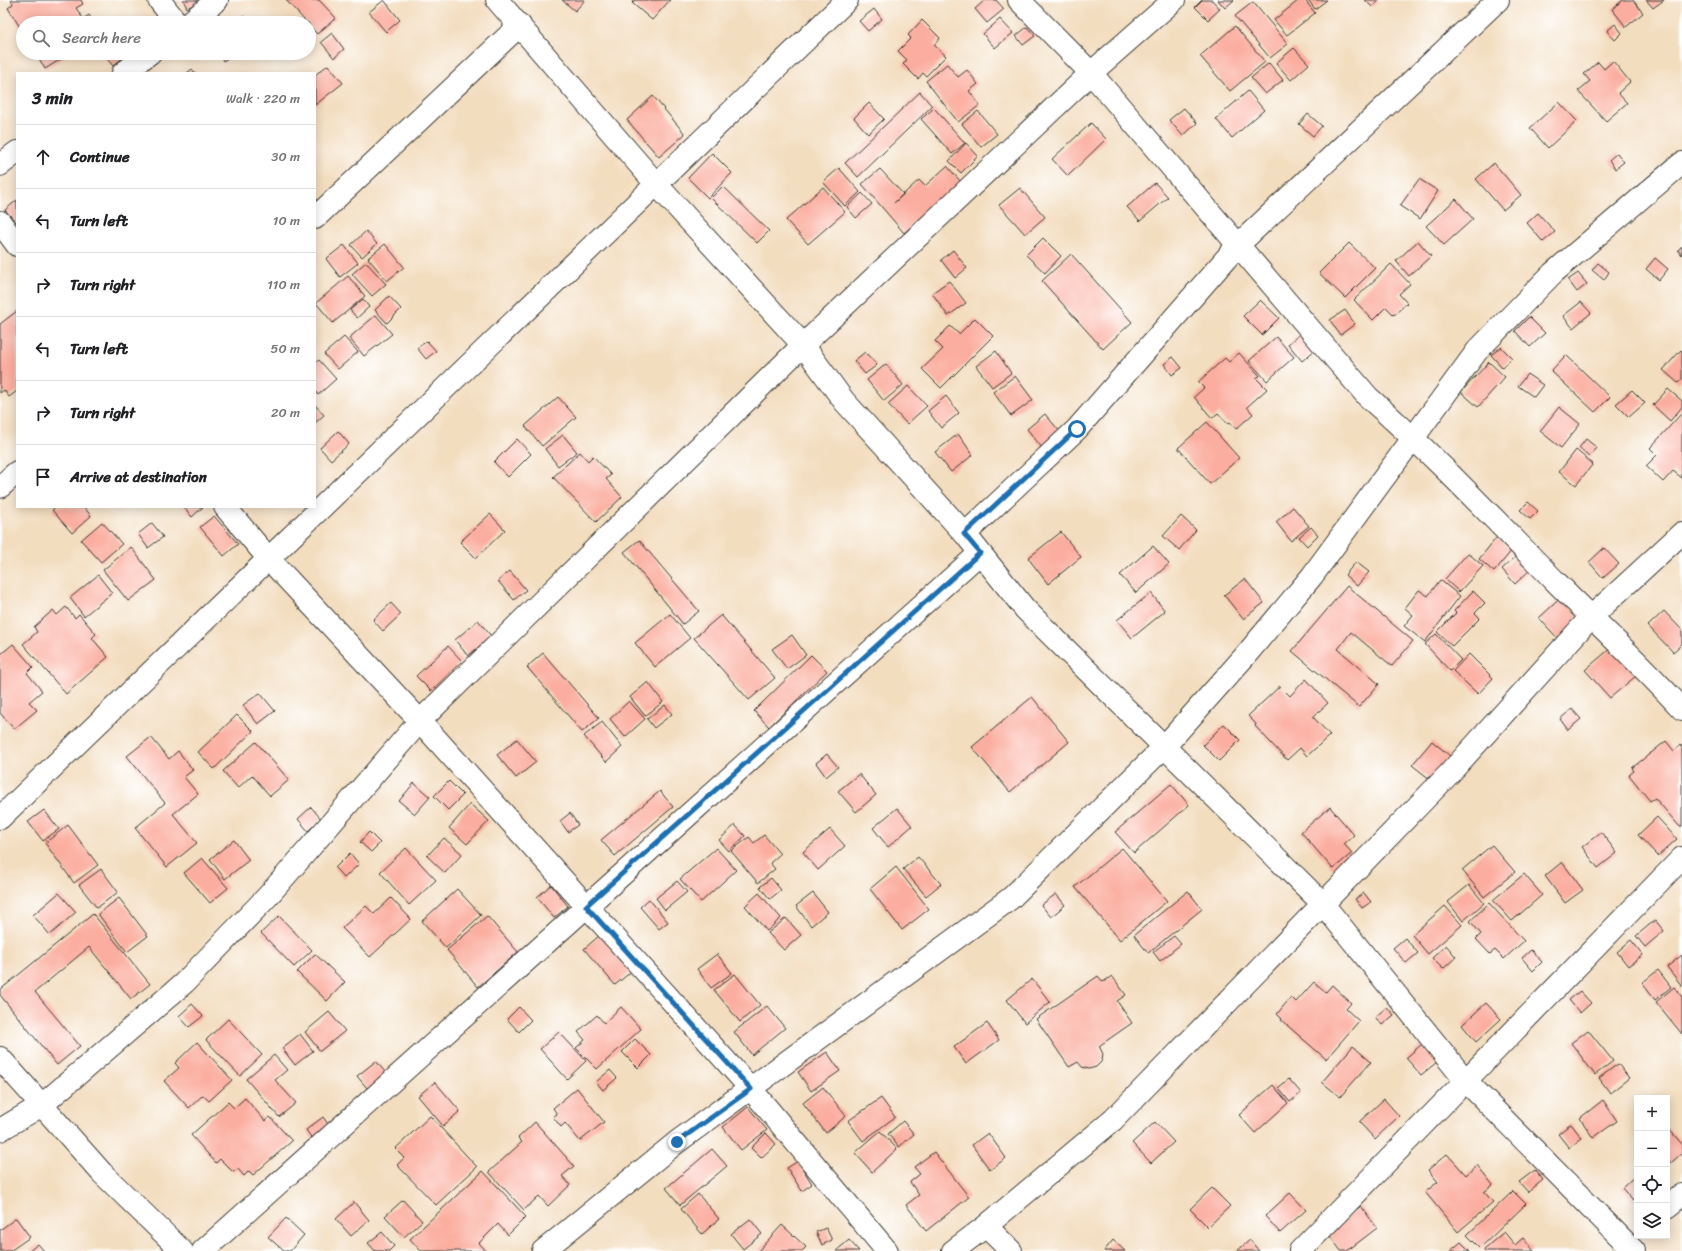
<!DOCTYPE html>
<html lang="en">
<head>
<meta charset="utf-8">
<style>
	:root { --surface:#fff; --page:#f6f6f6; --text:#202124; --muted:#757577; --line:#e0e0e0 }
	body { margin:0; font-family:Sriracha,sans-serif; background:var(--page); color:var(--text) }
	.controls { position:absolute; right:12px; bottom:12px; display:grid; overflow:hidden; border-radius:0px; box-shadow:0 2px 10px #0003 }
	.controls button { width:36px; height:36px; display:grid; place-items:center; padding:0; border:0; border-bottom:1px solid var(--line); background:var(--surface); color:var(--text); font:20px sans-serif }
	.stop { position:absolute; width:12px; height:12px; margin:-9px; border:3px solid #1f6fb2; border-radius:50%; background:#fff }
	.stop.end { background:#1f6fb2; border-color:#fff; box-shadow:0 1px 4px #0008 }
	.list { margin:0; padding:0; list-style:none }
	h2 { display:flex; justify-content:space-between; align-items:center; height:52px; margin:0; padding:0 16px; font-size:17px }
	h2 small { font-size:13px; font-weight:400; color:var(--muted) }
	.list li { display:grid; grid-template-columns:26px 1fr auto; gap:12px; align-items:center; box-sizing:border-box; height:64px; padding:0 16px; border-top:1px solid var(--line) }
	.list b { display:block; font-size:15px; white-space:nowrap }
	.list em { font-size:13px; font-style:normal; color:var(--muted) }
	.icon { flex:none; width:22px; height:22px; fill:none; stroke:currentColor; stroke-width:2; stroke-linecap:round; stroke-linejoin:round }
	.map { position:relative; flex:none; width:1682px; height:1251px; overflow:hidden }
	.search { position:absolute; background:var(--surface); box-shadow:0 2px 10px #0003; left:16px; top:16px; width:300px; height:44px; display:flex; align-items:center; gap:10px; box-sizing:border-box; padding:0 14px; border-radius:22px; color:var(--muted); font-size:15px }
	.panel { position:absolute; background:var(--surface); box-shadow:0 2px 10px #0003; left:16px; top:72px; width:300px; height:436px; border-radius:0px }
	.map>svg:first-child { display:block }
	.building { fill:#fbad9f }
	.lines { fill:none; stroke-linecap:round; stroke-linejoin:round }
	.minor-casing { stroke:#3c3934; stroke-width:24 }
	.minor { stroke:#fff; stroke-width:22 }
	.route { stroke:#1f6fb2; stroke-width:5 }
</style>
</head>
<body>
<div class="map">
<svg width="1682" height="1251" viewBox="0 0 1682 1251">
	<rect width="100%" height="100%" fill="#fff"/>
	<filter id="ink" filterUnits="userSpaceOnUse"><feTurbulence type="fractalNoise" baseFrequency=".025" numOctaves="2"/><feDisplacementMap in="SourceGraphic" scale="8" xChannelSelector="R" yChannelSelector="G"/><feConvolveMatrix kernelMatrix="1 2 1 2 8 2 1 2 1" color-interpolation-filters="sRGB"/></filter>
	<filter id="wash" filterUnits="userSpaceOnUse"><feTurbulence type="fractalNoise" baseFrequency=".012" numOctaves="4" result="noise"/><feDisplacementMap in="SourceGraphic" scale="16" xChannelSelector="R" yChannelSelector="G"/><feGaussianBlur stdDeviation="0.9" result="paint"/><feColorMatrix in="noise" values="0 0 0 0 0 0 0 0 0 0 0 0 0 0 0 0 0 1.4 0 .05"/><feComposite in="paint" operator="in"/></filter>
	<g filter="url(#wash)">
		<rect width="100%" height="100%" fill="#f3ddbf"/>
		<g id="blocks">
			<path class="building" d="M11 0H81L83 4 76 8 83 19 89 15 94 23H23V32L8 8 13 4Z
				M183 0H199L200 1 187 8Z
				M286 0H319L336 18 317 34 309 25V23H307Z
				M384 0 400 20 386 32 369 12Z
				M562 0H585L575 11Z
				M635 0H670L652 20 632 3Z
				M985 0H996L1004 9 987 23 975 9Z
				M1202 0H1212L1220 9 1208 20 1195 7Z
				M1218 0H1234L1225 8Z
				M1299 0H1305L1315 13 1287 35 1274 20Z
				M1308 0H1327L1315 9Z
				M1365 0H1380L1372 7Z
				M1623 0H1633L1643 13 1626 27 1612 9Z
				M1646 0H1664L1653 8Z
				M1253 2 1288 44 1270 58 1235 16Z
				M874 9 882 19 868 31 859 21Z
				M244 16 248 23H232Z
				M1000 19 1013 33 995 48 983 34Z
				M922 20 940 38 934 45 946 56 926 76 923 73 918 79 903 64 907 60 898 51 911 38 908 35Z
				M1615 24 1622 33 1615 40 1607 31Z
				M1235 26 1265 62 1230 91 1200 56Z
				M1027 27 1035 36 1023 45 1016 36Z
				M332 33 344 49 334 58 321 42Z
				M1294 48 1309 64 1291 80 1276 63Z
				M36 53H71L45 69Z
				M102 53H128L113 66Z
				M219 53H237L223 61Z
				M1613 61 1630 82 1618 93 1627 103 1606 121 1578 91 1590 81 1584 74 1598 62 1604 69Z
				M1269 63 1283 80 1265 94 1251 78Z
				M947 64 958 77 967 70 978 84 969 91 980 105 958 122 926 81Z
				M328 65 343 83 315 105V75Z
				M192 69 195 73H187Z
				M1248 91 1264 110 1232 138 1216 119Z
				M920 92 932 106 858 177 845 163Z
				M653 96 685 134 659 157 627 120Z
				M1559 102 1577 121 1548 148 1530 128Z
				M869 103 884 119 868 134 854 118Z
				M934 108 965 143 952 154 921 119Z
				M1184 108 1197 123 1183 136 1169 120Z
				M978 111 997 134 981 147 962 124Z
				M1308 114 1322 126 1313 136 1299 124Z
				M1091 123 1106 139 1068 176 1052 159Z
				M966 143 978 156 961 173 949 161Z
				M712 153 732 173 708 198 688 178Z
				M1617 153 1624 162 1615 169 1609 160Z
				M1494 163 1521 195 1503 210 1476 179Z
				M947 166 961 182 904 233 862 184 880 169 903 194 894 203 919 180 925 186Z
				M839 168 860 192 845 206 823 182Z
				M1419 179 1438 191 1420 219 1400 206Z
				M1155 183 1168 197 1140 221 1127 207Z
				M723 186 769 231 757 243 711 198Z
				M823 187 845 212 808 244 786 220Z
				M1020 188 1045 217 1025 234 999 205Z
				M862 193 872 204 856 218 847 207Z
				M1456 199 1473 219 1444 245 1426 226Z
				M17 200V223L5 210Z
				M1538 213 1555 232 1543 242 1527 223Z
				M366 231 377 244 362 257 351 245Z
				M1043 238 1061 256 1045 273 1026 255Z
				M1418 241 1431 256 1409 276 1396 261Z
				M1349 243 1375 268 1345 298 1319 273Z
				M385 244 404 267 387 281 368 258Z
				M344 245 358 263 340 277 326 259Z
				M1682 246V255L1678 250Z
				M953 250 967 268 955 278 941 260Z
				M1071 254 1132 322 1103 349 1042 281Z
				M1655 258 1668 269 1659 280 1646 269Z
				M366 262 386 284 372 296 352 274Z
				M1598 263 1609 272 1604 280 1592 270Z
				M1391 264 1410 284 1399 294 1407 303 1394 315 1386 307 1373 320 1354 300Z
				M1578 273 1587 284 1577 292 1568 280Z
				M348 276 365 296 333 323 316 303Z
				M949 281 966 303 948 316 932 293Z
				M389 296 401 309 387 323 375 310Z
				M363 299 369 307 357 318 350 310Z
				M1260 300 1279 318 1262 335 1243 316Z
				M1581 302 1591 313 1573 328 1563 316Z
				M1345 310 1355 324 1340 335 1330 320Z
				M17 311V391L9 397 4 390 0 393V324Z
				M376 315 392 334 364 356 349 338Z
				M1529 317 1545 333 1530 347 1515 331Z
				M975 318 993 336 941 388 922 369 943 349 935 341 950 326 959 334Z
				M1301 333 1315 350 1302 361 1288 344Z
				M344 337 358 352 338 369 324 354Z
				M1276 337 1294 357 1267 381 1249 361Z
				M427 341 436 351 426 359 417 348Z
				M1501 347 1512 358 1502 367 1491 355Z
				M1681 350 1682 351V379L1678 383 1663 370Z
				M996 351 1011 373 992 387 976 366Z
				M865 352 877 365 865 374 854 361Z
				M1239 353 1260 376 1256 378 1267 389 1247 407 1253 414 1236 429 1230 422 1228 424 1218 413 1212 418 1194 397 1204 388 1198 382 1225 358 1229 362Z
				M1566 355 1610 397 1595 412 1551 371Z
				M1173 357 1182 368 1172 375 1164 364Z
				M319 360 336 379 318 395 315 391V363Z
				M1489 362 1505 377 1478 407 1461 392Z
				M886 364 903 385 884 401 867 380Z
				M1527 374 1543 385 1534 397 1518 386Z
				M1015 376 1033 400 1011 416 993 392Z
				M908 386 927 406 907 424 888 404Z
				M1668 389 1682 401V407L1670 421 1653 405Z
				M1632 390 1645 403 1629 417 1616 404Z
				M946 396 959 413 941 428 928 411Z
				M558 397 576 417 542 446 525 426Z
				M315 405 324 415 315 423Z
				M1559 407 1580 424 1561 448 1540 431Z
				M1682 413V478L1673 471 1663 482 1646 466 1657 455 1650 448Z
				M1045 414 1061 433 1043 449 1027 429Z
				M1207 422 1239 458 1210 484 1178 448Z
				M338 431 349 444 331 460 320 448Z
				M958 434 973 455 951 472 935 452Z
				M563 435 577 452 558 466 545 449Z
				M517 439 531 454 508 477 494 462Z
				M1586 439 1597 448 1589 457 1579 448Z
				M1576 450 1593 464 1576 485 1559 472Z
				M580 452 588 461 593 456 611 475 606 479 622 497 596 522 553 477Z
				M1528 502 1538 511 1530 519 1520 510Z
				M56 507H84L91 516 72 533 52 510Z
				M184 507H203L192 517Z
				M1293 507 1309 526 1291 541 1276 522Z
				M490 514 505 530 476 558 460 542Z
				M214 516 238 544 224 556 200 527Z
				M1181 516 1196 530 1179 550 1163 536Z
				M102 522 122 544 101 562 81 540Z
				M152 523 163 537 148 548 138 534Z
				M1311 527 1318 535 1307 546 1299 537Z
				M1061 532 1081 557 1048 584 1028 558Z
				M1497 537 1512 550 1494 572 1479 559Z
				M639 540 699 611 683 624 624 552Z
				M1153 546 1169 564 1136 593 1120 575Z
				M131 547 156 580 128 601 103 570Z
				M1604 548 1619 564 1603 578 1589 562Z
				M1468 553 1483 566 1459 592 1445 579Z
				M1519 554 1532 568 1515 584 1502 569Z
				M1356 562 1369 572 1357 586 1345 575Z
				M510 571 526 590 514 600 498 581Z
				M98 575 112 593 84 616 70 598Z
				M1245 579 1264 603 1243 619 1224 595Z
				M1440 580 1460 596 1425 642 1404 626 1413 615 1405 608 1419 590 1428 596Z
				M1347 586 1413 641 1392 666 1351 632 1338 649 1379 684 1359 707 1292 651Z
				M1473 591 1485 603 1475 613 1480 618 1452 646 1437 632 1456 613 1454 611Z
				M1151 593 1165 611 1132 638 1117 620Z
				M1566 593 1589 618 1562 643 1539 618Z
				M391 603 401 614 383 631 373 620Z
				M66 607 75 618 79 614 96 634 92 638 108 657 66 694 23 644 37 632 34 627 53 610 57 615Z
				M1664 611 1682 630V644L1673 652 1648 626Z
				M670 614 690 638 655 667 635 643Z
				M721 615 775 678 749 700 694 638Z
				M478 620 491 636 468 656 455 640Z
				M1436 634 1461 660 1450 671 1425 644Z
				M792 635 806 655 787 669 772 649Z
				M13 644 33 667 27 673 42 691 29 702 37 710 14 729 0 713V655Z
				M448 646 462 661 431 691 416 676Z
				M1612 647 1637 675 1610 698 1585 670Z
				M543 653 599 718 582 732 527 667Z
				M1469 654 1493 678 1478 694 1453 671Z
				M811 655 827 671 769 727 754 711Z
				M1306 679 1328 703 1313 717 1330 735 1307 756 1300 748 1287 760 1255 726 1256 724 1248 716 1280 686 1290 696Z
				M648 682 663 702 645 716 630 697Z
				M260 693 275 711 258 724 243 705Z
				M1032 697 1069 742 1010 792 972 747Z
				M629 701 645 719 625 737 610 719Z
				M665 705 672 714 654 728 647 719Z
				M1572 709 1581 719 1568 730 1560 719Z
				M237 715 253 731 214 769 198 752Z
				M602 722 622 747 606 762 584 736Z
				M1224 724 1240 740 1219 761 1203 745Z
				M151 737 169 759 178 751 193 770 184 777 198 794 173 814 197 843 167 867 135 828 165 803 127 756Z
				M517 739 536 762 516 778 497 755Z
				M1432 741 1450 756 1431 780 1412 765Z
				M1666 741 1674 751 1681 745 1682 747V826L1680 827 1655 798 1650 801 1629 775 1634 771 1632 768Z
				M256 742 289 780 270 796 252 775 238 788 223 771Z
				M827 754 838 767 826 777 816 763Z
				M859 774 876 795 856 812 838 791Z
				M449 781 463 795 448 810 434 796Z
				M414 783 430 797 415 814 399 801Z
				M1171 784 1189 805 1134 853 1115 832Z
				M660 791 673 807 615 856 601 840Z
				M470 804 489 821 467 844 449 828Z
				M311 807 321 819 308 831 298 819Z
				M1330 807 1354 835 1344 844 1352 853 1333 869 1301 832Z
				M897 808 912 826 888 847 873 828Z
				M44 810 59 829 43 841 28 822Z
				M570 813 578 825 568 832 560 821Z
				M1657 817 1677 839 1658 856 1638 835Z
				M68 825 98 865 74 883 45 843Z
				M735 825 745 836 729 851 719 840Z
				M830 829 845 846 818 870 803 852Z
				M369 832 380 843 371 852 360 842Z
				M1601 832 1617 853 1598 868 1582 847Z
				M764 835 780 854 770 863 775 869 758 883 731 851 749 837 754 843Z
				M444 838 462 854 445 873 427 856Z
				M234 840 249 860 225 879 210 859Z
				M1492 845 1515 872 1484 897 1462 870Z
				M406 848 436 880 409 905 380 872Z
				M716 848 736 870 701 902 680 879Z
				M1122 848 1167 901 1120 940 1075 887Z
				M350 853 359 864 344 878 335 868Z
				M918 857 941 884 926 896 903 869Z
				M202 858 228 888 210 903 184 873Z
				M1562 862 1583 890 1565 903 1545 876Z
				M896 867 929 909 902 930 870 889Z
				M101 869 118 892 97 908 79 885Z
				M1524 874 1542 895 1512 921 1493 900Z
				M771 878 781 890 770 899 760 887Z
				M677 881 687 892 665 910 656 898Z
				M551 885 568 906 554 918 537 897Z
				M1469 885 1484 903 1463 921 1448 902Z
				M457 889 481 915 446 948 422 921Z
				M1188 891 1202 909 1148 953 1134 935Z
				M59 893 76 912 50 935 33 915Z
				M759 893 781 918 767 931 745 906Z
				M813 893 828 912 811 926 796 906Z
				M1364 893 1371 902 1362 908 1355 899Z
				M1056 894 1065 905 1051 917 1041 905Z
				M119 898 148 936 127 952 98 914Z
				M391 898 411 919 370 957 342 928 366 906 374 914Z
				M649 899 668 922 659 929 640 907Z
				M1489 903 1524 941 1504 959 1495 950 1490 954 1476 939 1481 934 1470 921Z
				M1445 906 1462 925 1428 954 1412 935Z
				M93 914 150 984 131 999 89 947 35 992 80 1046 57 1065 0 995V990Z
				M279 916 312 950 294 967 261 933Z
				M487 916 518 952 478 987 447 950Z
				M786 918 801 935 784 950 768 933Z
				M1655 920 1664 931 1645 947 1636 936Z
				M601 934 632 971 615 985 584 949Z
				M1174 936 1181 944 1160 961 1153 952Z
				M1405 938 1418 953 1406 963 1393 948Z
				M1631 940 1643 955 1628 966 1617 952Z
				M1446 945 1456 957 1443 969 1432 958Z
				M1531 950 1542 962 1533 971 1522 958Z
				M315 954 345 982 327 1001 297 972Z
				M717 954 732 973 711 988 697 969Z
				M1682 955V986L1667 967Z
				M1658 970 1671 987 1655 1000 1642 983Z
				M735 974 760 1005 740 1022 714 990Z
				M1098 976 1103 982 1112 976 1126 995 1117 1001 1132 1023 1099 1046 1103 1054 1102 1061 1096 1067 1089 1069 1082 1067 1078 1062 1069 1067 1036 1019Z
				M1032 979 1050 1002 1025 1023 1007 1000Z
				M1314 982 1326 992 1332 985 1351 1003 1346 1009 1359 1021 1326 1059 1281 1020 1282 1019 1277 1014 1291 997 1296 1002Z
				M1674 987 1682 997V1034L1656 1002Z
				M1580 991 1591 1003 1580 1013 1569 1000Z
				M1486 1003 1501 1019 1476 1042 1462 1025Z
				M192 1004 203 1016 189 1027 179 1016Z
				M767 1006 785 1028 752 1055 734 1032Z
				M519 1007 531 1020 519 1032 507 1019Z
				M621 1007 641 1029 597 1069 576 1048 585 1040 578 1032 597 1015 604 1023Z
				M1387 1007 1394 1015 1382 1025 1375 1017Z
				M329 1012 345 1031 320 1051 305 1032Z
				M228 1019 262 1055 240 1076 206 1040Z
				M987 1023 999 1040 966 1064 954 1047Z
				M1588 1030 1613 1061 1595 1075 1571 1043Z
				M559 1032 586 1061 567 1079 540 1049Z
				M300 1034 313 1051 295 1065 282 1048Z
				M635 1039 651 1055 638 1068 622 1052Z
				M197 1042 232 1080 209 1101 203 1095 189 1108 164 1081 179 1068 175 1063Z
				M1422 1044 1437 1062 1421 1075 1406 1058Z
				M1353 1046 1371 1062 1340 1097 1322 1082Z
				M827 1052 840 1071 811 1091 798 1072Z
				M274 1055 287 1070 275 1080 296 1103 279 1117 246 1079Z
				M376 1061 390 1078 371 1093 357 1076Z
				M1618 1064 1629 1078 1610 1093 1599 1078Z
				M610 1070 617 1078 603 1090 596 1082Z
				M1289 1079 1301 1093 1290 1102 1278 1088Z
				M435 1082 460 1111 443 1126 418 1096Z
				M1273 1085 1288 1103 1255 1133 1239 1115Z
				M823 1087 846 1116 826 1133 803 1103Z
				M577 1088 604 1122 580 1141 565 1123 561 1127 553 1117 557 1114 553 1108Z
				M245 1098 265 1121 270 1117 292 1141 253 1175 249 1171 244 1176 238 1169 233 1172 220 1159 216 1163 191 1135 228 1102 234 1108Z
				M881 1098 895 1117 863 1141 848 1121Z
				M1384 1099 1399 1116 1375 1139 1359 1122Z
				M1603 1100 1617 1121 1593 1138 1580 1118Z
				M748 1107 767 1130 741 1150 723 1127Z
				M430 1116 477 1167 436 1205 397 1165 404 1158 395 1149Z
				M323 1117 330 1127 313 1140 306 1130Z
				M903 1121 914 1134 899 1147 888 1134Z
				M535 1122 574 1166 562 1176 570 1185 548 1206 539 1196 524 1210 489 1172 522 1142 518 1138Z
				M1155 1122 1174 1142 1151 1163 1132 1143Z
				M1571 1124 1582 1138 1569 1148 1558 1134Z
				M1667 1127 1682 1144V1153L1671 1163 1667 1158Z
				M880 1131 897 1149 872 1172 855 1153Z
				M766 1133 776 1144 761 1158 751 1148Z
				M988 1133 1006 1158 990 1170 972 1145Z
				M712 1149 727 1166 680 1205 666 1188Z
				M934 1152 969 1197 926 1231 906 1205 919 1195 910 1182 920 1174 914 1167Z
				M1447 1154 1466 1175 1477 1165 1493 1185 1484 1192 1493 1202 1458 1232 1425 1192 1438 1182 1428 1170Z
				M798 1161 812 1184 802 1191 787 1168Z
				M1535 1170 1543 1180 1528 1192 1519 1182Z
				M483 1171 526 1217 508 1235 498 1224 479 1243 486 1251H421L410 1239Z
				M1637 1174V1197L1633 1201 1622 1188Z
				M1212 1188 1230 1206 1208 1227 1190 1209Z
				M1513 1191 1526 1204 1480 1248 1467 1235Z
				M1290 1193 1306 1210 1280 1233 1265 1216Z
				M698 1194 719 1219 702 1234 681 1209Z
				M403 1200 422 1221 404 1237 385 1216Z
				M354 1202 369 1220 351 1236 336 1219Z
				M1361 1206 1377 1228 1347 1251H1341L1327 1232Z
				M16 1218 30 1237 10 1251H0V1230Z
				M286 1218 304 1235 290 1251H284L268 1237Z
				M750 1219 762 1234 743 1249 731 1234Z
				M782 1225 806 1247 802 1251H758Z
				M826 1228 832 1240 822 1245 816 1232Z
				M382 1232 394 1246 389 1251H375L368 1243Z
				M1504 1232 1515 1245 1523 1238 1534 1251H1485L1484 1249Z
				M849 1240 859 1251H836Z
				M1113 1240 1125 1251H1104Z
				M1250 1240 1259 1251H1237Z
				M1461 1242 1470 1251H1450Z
				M38 1244 44 1251H29Z"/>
		</g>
	</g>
	<g filter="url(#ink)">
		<use href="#blocks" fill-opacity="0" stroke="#3c3934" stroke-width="1"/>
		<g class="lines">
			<g class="minor-casing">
				<path id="minor" d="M159 0 177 23
					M497 0 657 185 803 345 844 401 965 534 1025 609 1323 904 1465 1080 1634 1251
					M1019 0 1091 73 1368 397C1434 455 1494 519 1556 582 1598 624 1642 665 1682 709
					M189 23 217 0
					M123 73 150 53
					M0 165 17 152
					M315 218 520 25
					M0 222 17 245
					M0 487 17 472
					M225 507 268 558 420 721 751 1089 887 1251
					M965 534 1077 429 1238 245 1498 0
					M0 818 847 0
					M0 1058 102 1173 182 1251
					M0 1130 42 1105 184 983 267 897 420 721 803 345 1091 73 1174 0
					M1667 1207 1682 1195
					M986 1226 1011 1251
					M203 1251 980 553
					M543 1251 677 1142 1011 898 1164 747 1245 656 1312 576 1477 351 1553 273 1682 163
					M953 1251 986 1226 1113 1120 1449 774 1591 617 1682 533
					M1300 1251 1682 858"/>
			</g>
			<use href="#minor" class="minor"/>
		</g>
	</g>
	<g class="lines" filter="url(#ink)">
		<path class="route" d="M677 1142 751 1089 586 906 980 553 964 534 1077 429"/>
	</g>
</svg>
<div class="controls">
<button>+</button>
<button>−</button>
<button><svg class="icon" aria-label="locate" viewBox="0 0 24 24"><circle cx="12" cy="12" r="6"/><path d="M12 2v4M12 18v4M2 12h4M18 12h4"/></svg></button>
<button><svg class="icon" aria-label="layers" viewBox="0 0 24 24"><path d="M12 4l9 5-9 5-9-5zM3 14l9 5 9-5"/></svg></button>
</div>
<div class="stop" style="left:1077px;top:429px"></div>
<div class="stop end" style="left:677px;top:1142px"></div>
<div class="search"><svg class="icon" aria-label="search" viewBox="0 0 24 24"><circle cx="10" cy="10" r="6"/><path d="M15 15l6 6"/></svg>Search here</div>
<section class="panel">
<h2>3 min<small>Walk · 220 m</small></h2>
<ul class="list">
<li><svg class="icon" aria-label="ahead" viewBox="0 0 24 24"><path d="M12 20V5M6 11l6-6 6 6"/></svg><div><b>Continue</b></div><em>30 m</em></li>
<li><svg class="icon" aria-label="left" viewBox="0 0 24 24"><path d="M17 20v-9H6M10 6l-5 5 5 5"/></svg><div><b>Turn left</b></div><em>10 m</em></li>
<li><svg class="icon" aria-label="right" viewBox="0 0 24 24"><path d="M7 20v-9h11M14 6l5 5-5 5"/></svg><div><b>Turn right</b></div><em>110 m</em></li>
<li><svg class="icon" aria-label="left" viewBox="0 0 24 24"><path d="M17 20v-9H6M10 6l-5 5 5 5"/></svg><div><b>Turn left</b></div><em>50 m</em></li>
<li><svg class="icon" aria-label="right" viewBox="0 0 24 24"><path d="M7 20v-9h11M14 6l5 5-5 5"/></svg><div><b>Turn right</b></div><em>20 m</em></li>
<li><svg class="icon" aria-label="arrive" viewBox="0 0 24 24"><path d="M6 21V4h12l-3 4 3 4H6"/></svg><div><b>Arrive at destination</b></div></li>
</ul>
</section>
</div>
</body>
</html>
